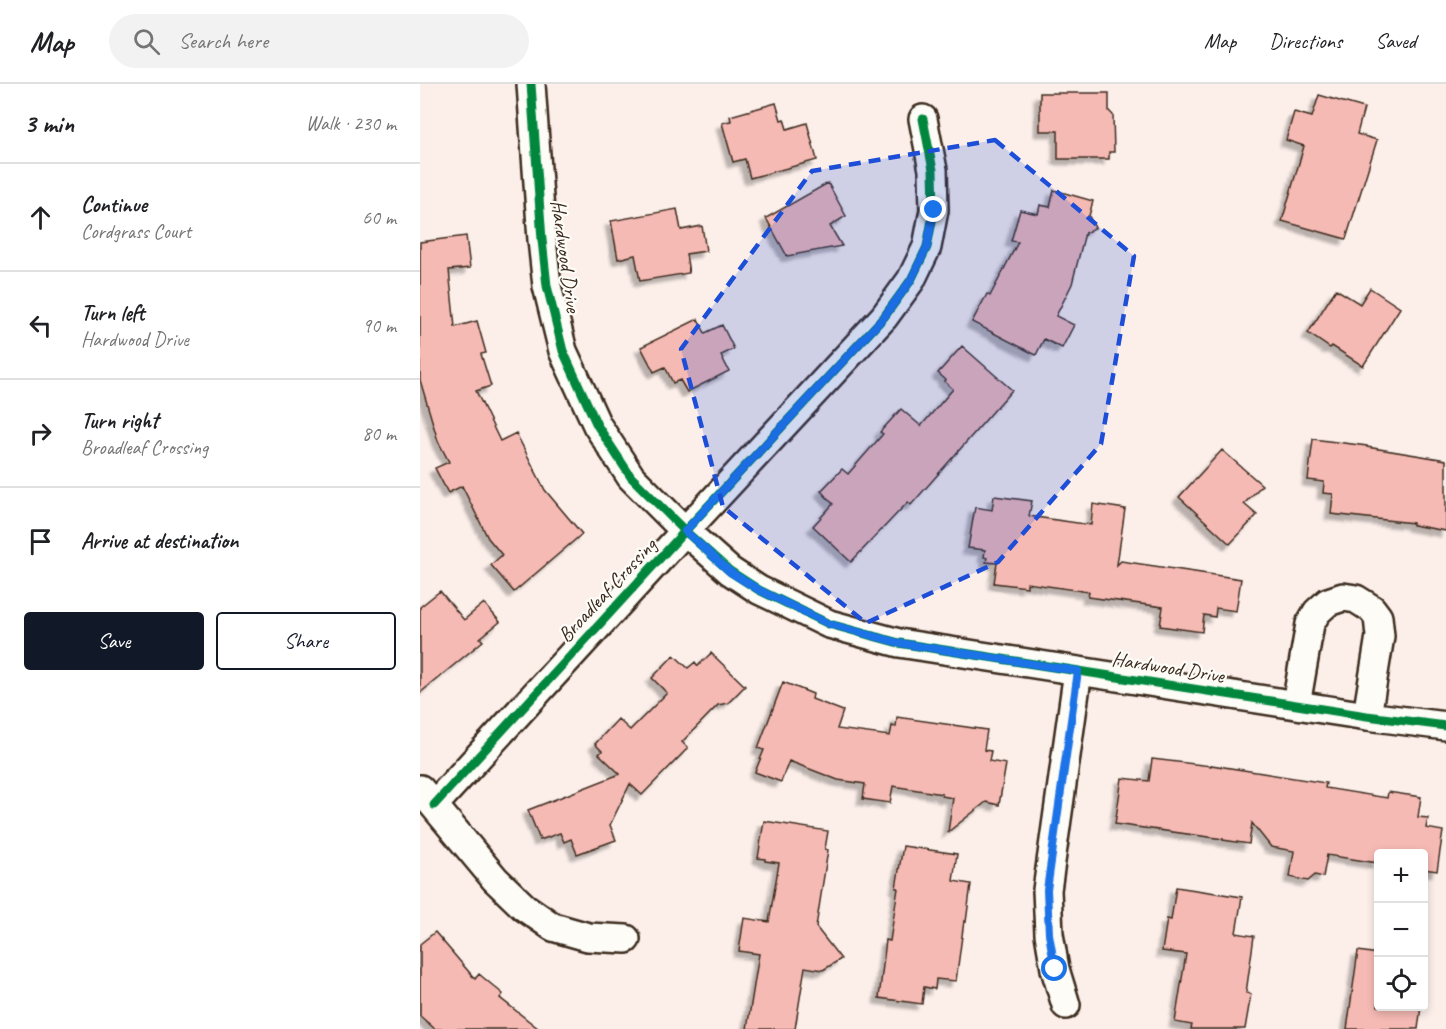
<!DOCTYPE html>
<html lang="en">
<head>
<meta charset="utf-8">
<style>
	:root { --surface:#fff; --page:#f2f2f2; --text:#202124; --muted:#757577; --line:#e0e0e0; --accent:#111827 }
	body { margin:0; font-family:Caveat,sans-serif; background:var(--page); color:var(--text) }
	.controls { position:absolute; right:18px; bottom:18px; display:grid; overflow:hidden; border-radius:6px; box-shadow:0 3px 9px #0003 }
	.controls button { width:54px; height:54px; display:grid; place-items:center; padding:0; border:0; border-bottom:2px solid var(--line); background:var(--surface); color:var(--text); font:30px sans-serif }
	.stop { position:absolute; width:18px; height:18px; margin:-14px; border:4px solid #1a73e8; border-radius:50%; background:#fff }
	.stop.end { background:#1a73e8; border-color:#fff; box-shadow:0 2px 6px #0008 }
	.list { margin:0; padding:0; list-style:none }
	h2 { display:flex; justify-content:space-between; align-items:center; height:78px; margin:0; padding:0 24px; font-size:26px }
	h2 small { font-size:20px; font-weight:400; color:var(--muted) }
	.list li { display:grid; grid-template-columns:39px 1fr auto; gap:18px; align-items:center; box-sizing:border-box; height:108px; padding:0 24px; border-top:2px solid var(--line) }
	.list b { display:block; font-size:22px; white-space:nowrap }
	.list p { margin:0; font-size:20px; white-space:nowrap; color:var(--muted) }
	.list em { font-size:20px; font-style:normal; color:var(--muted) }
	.actions { display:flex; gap:12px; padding:18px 24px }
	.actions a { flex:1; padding:14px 0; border:2px solid var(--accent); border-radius:6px; text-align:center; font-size:21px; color:var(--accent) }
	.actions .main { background:var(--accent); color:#fff }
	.icon { flex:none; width:33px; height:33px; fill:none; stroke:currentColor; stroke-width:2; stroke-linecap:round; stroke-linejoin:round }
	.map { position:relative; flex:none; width:1026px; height:945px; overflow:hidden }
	header { display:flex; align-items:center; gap:36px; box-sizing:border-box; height:84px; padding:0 30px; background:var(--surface); border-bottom:2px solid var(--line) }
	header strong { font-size:28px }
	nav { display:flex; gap:33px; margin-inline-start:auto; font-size:21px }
	.search { width:420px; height:54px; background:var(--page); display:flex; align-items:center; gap:15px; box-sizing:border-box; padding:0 21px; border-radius:33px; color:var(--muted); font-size:22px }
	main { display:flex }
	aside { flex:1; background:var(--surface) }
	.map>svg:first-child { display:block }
	.building { fill:#f6bab4; stroke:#3b2a1e; stroke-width:1.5; filter:url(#shadow) }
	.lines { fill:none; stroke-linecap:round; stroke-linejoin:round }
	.street-casing { stroke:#3b2a1e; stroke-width:32 }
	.street { stroke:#fdfcf7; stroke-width:27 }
	.cycleway-casing { stroke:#fdfcf7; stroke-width:13 }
	.cycleway { stroke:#00873e; stroke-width:9 }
	.route { stroke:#1a73e8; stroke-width:8 }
	.marked { fill:#1d4ed8; fill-opacity:0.2; stroke:#1d4ed8; stroke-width:4.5; stroke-dasharray:12 8; stroke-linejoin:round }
	.labels { text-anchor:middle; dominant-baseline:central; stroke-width:4.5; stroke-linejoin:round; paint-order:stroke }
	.street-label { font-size:21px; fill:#3b2a1e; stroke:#fdfcf7 }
</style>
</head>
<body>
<header>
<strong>Map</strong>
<div class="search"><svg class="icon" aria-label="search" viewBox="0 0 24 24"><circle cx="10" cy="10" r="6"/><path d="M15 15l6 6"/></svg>Search here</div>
<nav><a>Map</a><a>Directions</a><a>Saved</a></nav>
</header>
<main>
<aside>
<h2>3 min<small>Walk · 230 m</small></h2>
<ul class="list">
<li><svg class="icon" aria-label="ahead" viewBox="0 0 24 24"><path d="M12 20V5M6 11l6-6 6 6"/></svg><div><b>Continue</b><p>Cordgrass Court</p></div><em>60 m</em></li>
<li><svg class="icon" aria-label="left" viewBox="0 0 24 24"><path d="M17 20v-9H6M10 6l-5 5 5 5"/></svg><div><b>Turn left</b><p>Hardwood Drive</p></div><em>90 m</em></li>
<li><svg class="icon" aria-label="right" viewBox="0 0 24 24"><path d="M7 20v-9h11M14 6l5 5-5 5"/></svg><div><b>Turn right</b><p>Broadleaf Crossing</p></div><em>80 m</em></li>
<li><svg class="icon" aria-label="arrive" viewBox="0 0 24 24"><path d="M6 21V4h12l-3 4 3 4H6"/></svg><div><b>Arrive at destination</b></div></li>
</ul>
<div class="actions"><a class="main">Save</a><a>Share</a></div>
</aside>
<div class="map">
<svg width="1026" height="945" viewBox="0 0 1026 945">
	<defs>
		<filter id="shadow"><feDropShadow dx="-5.5" dy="5.5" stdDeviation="1.5" flood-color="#0004"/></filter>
	</defs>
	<rect width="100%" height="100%" fill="#fcefea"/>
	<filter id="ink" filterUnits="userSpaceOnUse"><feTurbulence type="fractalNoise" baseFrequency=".0167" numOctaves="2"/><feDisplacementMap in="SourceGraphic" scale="12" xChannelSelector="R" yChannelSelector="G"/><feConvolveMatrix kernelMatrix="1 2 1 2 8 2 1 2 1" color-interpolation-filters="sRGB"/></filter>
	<g filter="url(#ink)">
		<path class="building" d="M620 9H689V27L693 31 694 68H689V75H638V47H620Z
			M899 11 944 24 937 50 957 56 926 155 862 137 884 62 866 56 874 28 892 33Z
			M356 19 361 36 364 35 367 45 387 39 397 76 330 94 325 75 313 78 302 39 311 37 310 32Z
			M408 99 426 132 410 142 422 162 367 172 346 134Z
			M634 106 673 117 669 132 675 144 665 149 652 200 636 232 654 241 642 264 624 255 616 271 552 238 567 210 570 212 598 158 591 157 600 126 618 130 620 121 630 123Z
			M257 125 261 146 282 142 286 167 266 170 269 189 220 197 215 171 198 175 191 137Z
			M46 152 50 184 29 186 35 243 57 237 66 269 61 270 71 302 56 307 80 357 96 349 125 406 162 450 94 508 71 481 82 471 68 454 42 402 28 409 15 384 29 378 18 357 0 296V158Z
			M950 204 980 224 943 282 912 262 910 264 888 249 916 205 940 220Z
			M278 235 285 249 302 241 314 265 301 271 309 287 267 308 260 296 253 299 245 283 234 288 221 263Z
			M542 262 592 306 491 421 488 418 431 478 393 442 413 420 401 407 422 385 428 390 463 350 460 348 481 325 501 342 533 305 524 297 526 296 518 289Z
			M893 355 947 362V363L1026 376V447L993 441V439L911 430 913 410 903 409 904 398 888 396Z
			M802 366 842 401 824 420 837 431 810 460 759 413Z
			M574 412 612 417 609 432 671 441 673 420 705 425 697 481 701 477 821 495 816 527 796 524 795 533 784 531 782 548 740 542 743 523 668 513 669 508 607 499V503L574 499 577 479 566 478 567 474 564 473 565 466 548 464 555 423 572 426Z
			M20 507 44 536 64 519 80 538 60 554 63 557 0 609V523Z
			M291 569 325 602 308 619 298 621 262 658 268 664 222 711 210 700 190 741 196 756 157 770 151 755 144 758 140 749 120 756 108 726 200 690 179 670 182 667 175 660 198 635 210 646 247 609 232 594 254 571 268 584 275 578 278 582Z
			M363 598 393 610 392 615 423 627 417 645 470 652 472 642 476 643 477 633 567 646 564 666 571 667 569 677 586 680 579 721 566 718 528 748 533 714 522 712V710L473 702 470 719 443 715 445 700 418 696 369 677 361 698 335 688 344 666 338 664Z
			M732 675 791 682V681L906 699 905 704 967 714 968 708 1001 713 998 733 1008 734 1006 744 1023 747 1017 787 1004 785V770H958V779L907 771 903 793 895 791 888 797 870 793 874 767 851 763 832 739 829 760 803 756V755L695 740 702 694 729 697Z
			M344 737 408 747 405 765 408 766 396 843 421 875 403 886 385 883 375 945H327L339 870 319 867 324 834 349 838 359 779 345 777V775L338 774Z
			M483 762 537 770 533 797 551 800 546 838 544 837 536 897 516 895 515 905 504 903 502 920 459 914 466 856 470 857 478 804H476Z
			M756 803 822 813 816 849 834 852 826 909 831 910 825 945H771L772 941 755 938 766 870 742 867 747 835 751 836Z
			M15 848 55 895 59 890 83 910 80 914 119 945H15L0 932V860Z
			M938 867 958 870V922H1001L998 945H927Z"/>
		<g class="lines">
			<g class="street-casing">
				<path id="street" d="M111 0 122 156 127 202 143 267 177 341 211 393 265 447 310 487 339 506 409 540 479 559 947 632 1026 642
					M876 621 890 540 897 528 908 518 923 513 936 515 952 525 958 533 960 552 947 632
					M0 705 75 795 104 823 133 843 168 853 206 855
					M14 721 265 447 464 233 491 196 507 163 514 126 513 86 503 35
					M646 921 635 885 629 850 627 806 658 587"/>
			</g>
			<use href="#street" class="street"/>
			<g class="cycleway-casing">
				<path id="cycleway" d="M111 0 122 156 127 202 143 267 177 341 211 393 265 447 310 487 339 506 409 540 479 559 947 632 1026 642
					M14 721 265 447 464 233 491 196 507 163 514 126 513 86 503 35"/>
			</g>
			<use href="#cycleway" class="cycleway"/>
		</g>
	</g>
	<g class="lines" filter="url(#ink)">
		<path class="route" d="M514 126 507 163 491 196 464 233 265 447 310 488 339 506 409 540 479 559 658 587 627 806 629 850 635 885"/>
	</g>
	<path class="marked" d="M575 56 714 172 681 360 578 478 446 539 303 423 261 265 392 87Z"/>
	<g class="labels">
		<g class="street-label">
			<text transform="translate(146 172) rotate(82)">Hardwood Drive</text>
			<text transform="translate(187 506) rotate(-47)">Broadleaf Crossing</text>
			<text transform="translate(748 583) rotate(9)">Hardwood Drive</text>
		</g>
	</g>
</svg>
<div class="controls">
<button>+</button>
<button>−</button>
<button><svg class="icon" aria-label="locate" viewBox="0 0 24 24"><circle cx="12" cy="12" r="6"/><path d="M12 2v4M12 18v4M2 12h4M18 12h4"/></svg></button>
</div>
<div class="stop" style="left:635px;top:885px"></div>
<div class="stop end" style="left:514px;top:126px"></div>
</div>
</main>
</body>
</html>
